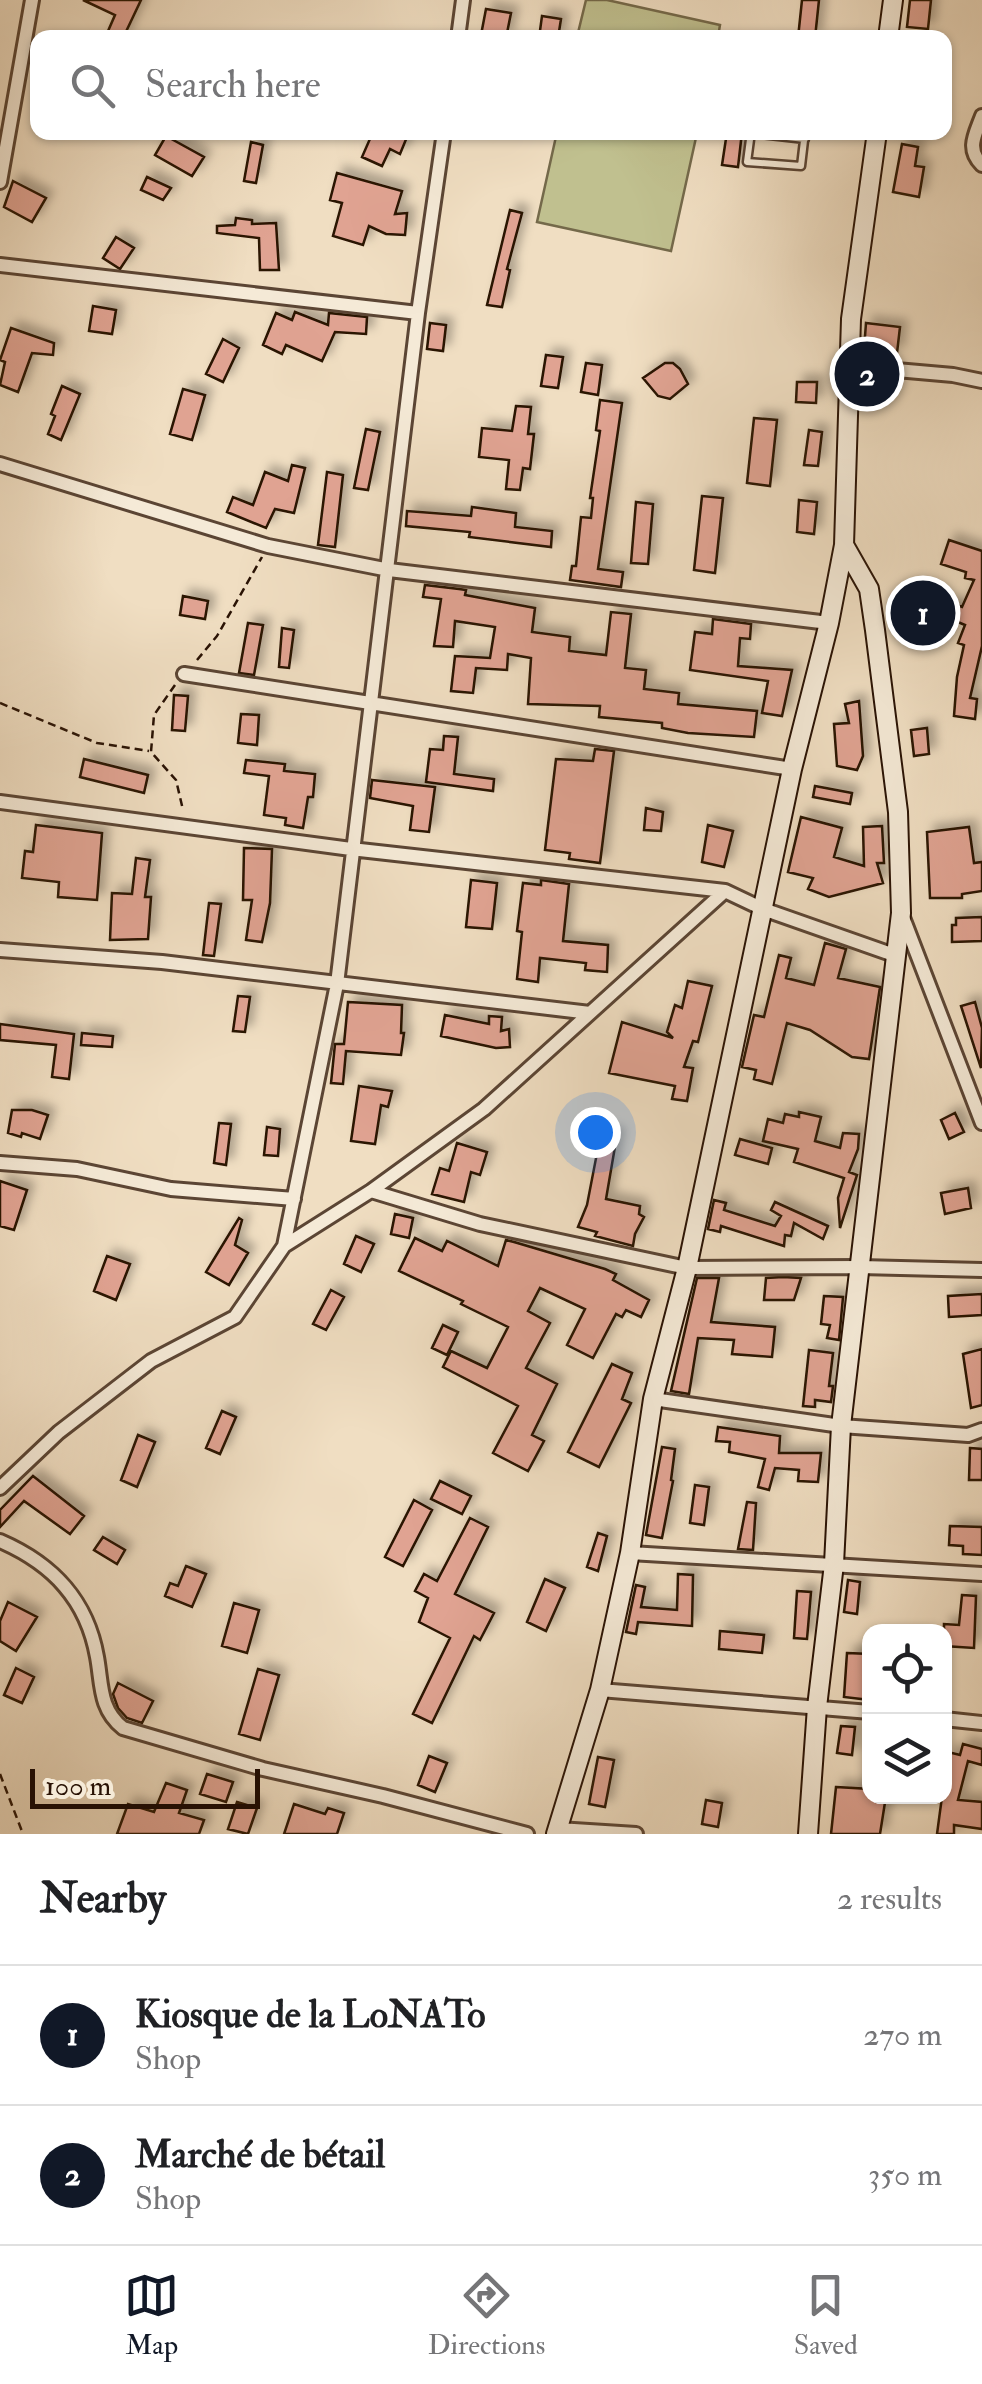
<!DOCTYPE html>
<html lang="en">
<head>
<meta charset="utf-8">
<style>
	:root { --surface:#fff; --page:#f6f6f6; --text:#202124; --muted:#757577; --line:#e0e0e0; --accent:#111827 }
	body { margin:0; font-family:"IM FELL Double Pica",serif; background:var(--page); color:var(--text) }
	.controls { position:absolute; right:30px; bottom:30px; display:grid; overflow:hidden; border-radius:20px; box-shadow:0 2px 8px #0004 }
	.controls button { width:90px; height:90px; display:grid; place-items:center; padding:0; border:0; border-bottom:2px solid var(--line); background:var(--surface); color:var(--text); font:50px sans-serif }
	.scale { position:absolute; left:30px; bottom:25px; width:230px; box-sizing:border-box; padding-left:10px; border:5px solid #291204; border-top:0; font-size:28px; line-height:35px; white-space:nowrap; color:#291204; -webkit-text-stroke:8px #f5ead7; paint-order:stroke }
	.you { position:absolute; left:595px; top:1132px; width:35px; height:35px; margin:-25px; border:8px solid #fff; border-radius:50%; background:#1a73e8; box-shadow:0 0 0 15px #1a73e833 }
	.badge { display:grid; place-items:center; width:65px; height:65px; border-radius:50%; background:var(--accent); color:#fff; font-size:32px; font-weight:700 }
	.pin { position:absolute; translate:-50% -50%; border:5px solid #fff; box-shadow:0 2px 10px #0006 }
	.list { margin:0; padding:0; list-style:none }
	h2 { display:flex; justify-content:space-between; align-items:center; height:130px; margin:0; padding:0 40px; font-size:42px }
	h2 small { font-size:32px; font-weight:400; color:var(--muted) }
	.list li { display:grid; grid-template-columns:65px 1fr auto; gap:30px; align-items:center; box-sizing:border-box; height:140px; padding:0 40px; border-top:2px solid var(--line) }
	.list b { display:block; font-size:38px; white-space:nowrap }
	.list p { margin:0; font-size:32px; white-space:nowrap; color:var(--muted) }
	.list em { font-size:32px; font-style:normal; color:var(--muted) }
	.icon { flex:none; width:55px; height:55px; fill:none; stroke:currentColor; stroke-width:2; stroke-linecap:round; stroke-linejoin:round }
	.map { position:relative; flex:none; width:982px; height:1834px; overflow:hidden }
	.search { position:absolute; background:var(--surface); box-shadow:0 2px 8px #0004; left:30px; right:30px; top:30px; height:110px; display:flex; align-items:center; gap:25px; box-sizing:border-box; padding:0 35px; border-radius:20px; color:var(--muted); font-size:38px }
	.sheet { height:410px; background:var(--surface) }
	nav { display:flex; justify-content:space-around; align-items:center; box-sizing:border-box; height:140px; border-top:2px solid var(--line); background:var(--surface); font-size:28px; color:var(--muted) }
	nav a { display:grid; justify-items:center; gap:5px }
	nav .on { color:var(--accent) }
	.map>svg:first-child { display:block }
	.green { fill:#c0c08f; stroke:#74694a; stroke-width:2.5 }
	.building { fill:#e0a392; stroke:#291204; stroke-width:2.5; filter:url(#shadow) }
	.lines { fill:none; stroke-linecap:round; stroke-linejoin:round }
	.lane-casing { stroke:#5b4534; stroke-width:11 }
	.street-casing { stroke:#5b4534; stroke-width:18 }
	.secondary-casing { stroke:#291204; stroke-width:22 }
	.path { stroke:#291204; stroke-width:2.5; stroke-dasharray:8 5; stroke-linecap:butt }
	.lane { stroke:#f5ead7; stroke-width:6 }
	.street { stroke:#f5ead7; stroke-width:12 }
	.secondary { stroke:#f5ead7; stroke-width:18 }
</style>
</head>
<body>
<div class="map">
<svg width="982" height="1834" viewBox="0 0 982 1834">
	<defs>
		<filter id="shadow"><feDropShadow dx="7" dy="-7" stdDeviation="5" flood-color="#0004"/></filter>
	</defs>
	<rect width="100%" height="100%" fill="#f0dec2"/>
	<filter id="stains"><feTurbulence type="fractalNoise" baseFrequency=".002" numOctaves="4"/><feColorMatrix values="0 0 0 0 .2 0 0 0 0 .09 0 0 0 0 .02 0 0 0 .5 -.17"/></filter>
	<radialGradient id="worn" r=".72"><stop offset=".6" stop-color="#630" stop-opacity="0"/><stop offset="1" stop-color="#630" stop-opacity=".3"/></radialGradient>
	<path class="green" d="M586 0H607L720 25 718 37H577Z
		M557 132 697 133 671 251 537 222Z"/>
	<path class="building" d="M83 0H141L123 38H105L115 15Z
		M802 0H819L815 38H798Z
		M910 0H931L928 29 907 27Z
		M486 9 511 13 506 38 481 35Z
		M542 16 561 19 558 38H539Z
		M373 132H409L400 154 390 149 382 166 362 157Z
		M727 132H742L738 167 722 165Z
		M166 136 204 157 192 176 155 155Z
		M251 142 263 145 256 183 244 181Z
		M902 144 918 147 915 166 924 167 919 197 893 192Z
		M337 173 402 191 395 214 407 213 405 235 386 234 369 226 363 245 333 236 342 203 330 200Z
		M147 177 171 188 163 200 141 190Z
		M13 181 46 198 32 222 4 207Z
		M510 210 522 213 507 269 510 270 502 307 487 305Z
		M236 218 252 220V224L276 223 279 270H260L259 238 217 233V226L235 225Z
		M116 237 134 248 120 269 103 258Z
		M93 306 116 310 112 334 89 331Z
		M295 312 328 325 329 313 367 317 366 334 335 332 322 361 286 345 282 354 263 345 276 313 292 320Z
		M430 323 446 325 443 351 427 349Z
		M866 323 900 327 897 353 864 350Z
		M11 328 54 343 53 355 32 353 18 392 0 385 5 362 0 360Z
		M223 339 239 348 223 382 206 374Z
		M546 355 563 357 558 388 541 386Z
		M586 363 602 365 598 395 581 392Z
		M665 363H673L680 369 688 384 670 399 658 396 643 378Z
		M797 382H817L816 403 796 402Z
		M62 386 80 394 61 440 48 434 55 416 51 414Z
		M183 389 205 395 192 440 170 434Z
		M600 400 622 403 598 569 623 572 621 587 570 580 572 566H576L581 517 591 518 593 498H590L600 431 596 430Z
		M516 406 531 407 528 434H534L530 469 523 468 520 490 506 489 509 460 479 457 482 428 512 431Z
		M754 418 777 420 770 486 747 483Z
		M366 429 380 432 368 490 354 488Z
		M809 430 822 432 818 466 804 465Z
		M292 465 305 468 294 513 275 509 266 528 227 512 233 497 253 505 265 472 288 481Z
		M327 472 343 475 335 547 318 545Z
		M702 496 723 498 715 573 694 570Z
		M799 500 817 502 814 534 797 532Z
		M636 502 653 504 648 564 631 563Z
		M472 507 516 513 515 527 552 531 551 547 469 537 470 532 406 526 407 511 471 516Z
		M949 540 982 551V646L970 698 977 699 975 719 954 716 957 677 964 645 958 643 965 625 946 617 952 603 962 607 974 580 965 578 966 572 941 564Z
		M425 585 459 589 466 590 465 595 535 608 532 632 570 637 569 651 606 655 611 612 631 614 625 668 646 670 644 689 679 693 678 704 757 711 754 737 688 733 662 728V723L599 717 600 706 528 704 531 658 508 654 507 670 476 668 473 693 451 691 455 656 490 658 495 627 455 621 453 647 434 646 441 599 423 597Z
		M183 596 208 601 205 619 180 615Z
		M929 602 931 635 905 630 903 604Z
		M713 619 751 624 750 639 740 638 738 666 792 670 782 716 762 713 768 681 690 670 695 632 712 634Z
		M248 623 263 625 254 675 239 673Z
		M282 628 294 630 289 668 279 667Z
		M174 695 188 696 185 731 172 730Z
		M859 701 863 756 857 770 837 766 834 724 849 723 845 704Z
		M241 714 259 715 257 745 238 743Z
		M927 728 929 754 914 756 911 730Z
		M444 736 458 737 454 774 494 779 493 791 426 782 430 749 443 750Z
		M595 749 614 751 600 863 569 859 570 853 545 850 556 759 593 761Z
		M84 759 148 775 144 793 80 777Z
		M246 760 285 764 284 771 315 774 313 797H308L303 828 285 825 286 818 264 815 269 776 244 773Z
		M372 780 435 787 429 832 410 830 413 806 370 798Z
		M815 786 852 793 850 804 813 797Z
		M646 808 663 812 661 831 644 830Z
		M801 817 842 828 834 857 864 866 863 827 882 826 884 863H877L883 883 829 897 808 889 813 878 788 872Z
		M36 825 102 833 97 900 58 897 59 882 22 878 25 851 33 852Z
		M708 825 733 831 724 867 702 862Z
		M969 827 974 863 982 862V891L962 894V898H930L927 832Z
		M244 848 272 849 270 903 262 942 246 940 252 900H243Z
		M136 858 150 860 145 897H151L148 939 110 940 112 893 132 894Z
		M471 880 497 883 492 929 466 927Z
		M541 880 569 884 563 941 608 945 607 972 585 970 586 963 540 958 538 982 517 979 522 932 517 931 523 883 541 885Z
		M209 903 221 904 214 956 203 955Z
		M982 917V941L952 942V925H956V918Z
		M825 943 846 949 838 978 880 987 869 1059 852 1057 810 1030 787 1023 772 1084 754 1079 756 1070 742 1067 754 1015 764 1017 779 955 791 958 786 978 814 985Z
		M688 981 712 986 698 1042 693 1041 684 1067 693 1068 687 1101 672 1099 675 1086 609 1073 622 1022 673 1038 667 1032 675 1005 682 1008Z
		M238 996 250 997 245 1032 233 1031Z
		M348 1002 402 1005 401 1033H404L401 1055 346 1051 343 1084 331 1083 335 1044H344Z
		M975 1002 982 1028 981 1068 961 1006Z
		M445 1015 489 1024V1016L502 1017 501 1031 509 1029 510 1047 496 1048 441 1036Z
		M0 1024 74 1034 69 1079 52 1077 56 1045 0 1040Z
		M82 1033 113 1036 112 1047 81 1045Z
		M359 1086 392 1091 388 1107 381 1105 375 1144 351 1141Z
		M12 1110H32L48 1115 40 1139 22 1133 21 1137 8 1133Z
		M799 1112 821 1117 815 1141 840 1148 843 1133 859 1134 858 1149 849 1172 857 1175 840 1228 838 1198 844 1178 794 1162 798 1149 763 1141 768 1119 783 1123 785 1114 799 1117Z
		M955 1113 964 1132 949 1139 941 1120Z
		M219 1123 231 1124 226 1165 214 1163Z
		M267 1127 280 1129 278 1156 264 1155Z
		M576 1128 617 1135 606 1199 640 1206 639 1214 644 1217 635 1234 633 1246 595 1236 597 1232 578 1227 587 1205 598 1148 574 1142Z
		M740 1139 772 1148 768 1164 735 1155Z
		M457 1143 487 1152 480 1175 471 1172 464 1202 432 1194 440 1168 449 1171Z
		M0 1181 27 1190 14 1230 0 1226Z
		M968 1188 971 1208 945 1214 941 1193Z
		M714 1200 726 1203 724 1210 775 1226 781 1216 771 1210 775 1202 828 1226 823 1239 794 1223 791 1236 785 1235 784 1246 721 1226 720 1232 708 1229Z
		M395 1214 413 1218 409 1238 391 1234Z
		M239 1218 242 1220 235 1245 248 1253 229 1285 206 1272Z
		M356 1236 374 1244 361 1272 344 1264Z
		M415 1238 442 1251 447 1241 498 1266 506 1240 514 1242 605 1269 616 1274 613 1280 649 1300 641 1317 626 1310 622 1317 616 1314 593 1358 567 1345 585 1309 540 1288 528 1311 550 1323 526 1368 557 1384 532 1435 544 1441 528 1471 493 1453 518 1406 443 1367 451 1351 487 1368 508 1327 461 1304 463 1301 399 1271Z
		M107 1256 130 1264 116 1300 94 1291Z
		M783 1277 801 1278 794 1300H764L766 1278Z
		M697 1278H719L711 1322 775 1327 772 1357 732 1354 734 1340 698 1338 689 1394 671 1391Z
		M331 1290 344 1297 326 1330 313 1324Z
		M982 1294V1315L949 1317 948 1296Z
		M824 1296 843 1297 839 1340 827 1338 830 1325 821 1324Z
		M443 1325 458 1332 447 1355 432 1348Z
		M982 1349V1405L971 1408 963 1354Z
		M809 1350 833 1353 829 1386H833L831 1402 815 1400V1407L803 1406Z
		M612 1364 632 1373 622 1399 631 1403 599 1467 568 1452Z
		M222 1411 236 1417 220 1454 206 1448Z
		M718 1427 780 1436 779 1453H821L818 1482 798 1481 799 1470 775 1468 769 1490 758 1487 765 1459 729 1452 730 1442 716 1441Z
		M138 1435 155 1442 137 1487 121 1480Z
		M662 1447 675 1449 671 1480 673 1481 662 1538 646 1535Z
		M970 1448 982 1449V1480H969Z
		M33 1476 84 1516 70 1534 24 1501 0 1527V1510Z
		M440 1481 471 1496 462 1514 431 1499Z
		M695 1485 709 1487 704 1525 690 1523Z
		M414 1500 432 1510 403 1566 385 1557Z
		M747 1502 756 1503 753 1550 738 1549Z
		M470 1518 488 1527 455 1594 494 1613 480 1640 474 1636 432 1723 413 1714 450 1638 419 1622 428 1598 415 1591 424 1574 437 1581Z
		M950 1526 982 1527V1555L963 1554V1546L949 1545Z
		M598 1533 607 1536 598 1571 587 1567Z
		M103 1537 125 1550 117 1564 94 1550Z
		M186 1566 206 1574 192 1607 165 1596 170 1583 178 1586Z
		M678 1574 693 1575 692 1626 638 1622 636 1634 626 1632 636 1585 645 1587 641 1607 677 1610Z
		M545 1579 565 1588 546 1631 527 1622Z
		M848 1580 860 1582 857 1614 844 1612Z
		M797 1591 811 1592 807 1639 794 1638Z
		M962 1595 976 1596 974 1648 944 1646V1624L959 1625Z
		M8 1602 37 1617 16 1651 0 1641V1621Z
		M234 1603 259 1610 247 1653 222 1646Z
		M720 1631 764 1635 762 1653 719 1649Z
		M847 1653 870 1654V1700L844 1697Z
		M16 1668 34 1677 22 1703 4 1695Z
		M258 1669 279 1675 260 1740 239 1734Z
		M118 1683 153 1701 142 1723 127 1718 118 1708 113 1694Z
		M841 1726 855 1727 852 1755 837 1753Z
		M963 1744 982 1749V1765L968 1761 958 1800 982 1802V1829L954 1825V1834H937L948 1752 960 1755Z
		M429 1756 447 1763 435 1792 418 1785Z
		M598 1757 614 1760 605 1807 589 1804Z
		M207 1774 233 1782 226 1802 200 1794Z
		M166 1783 187 1790 179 1813 204 1820 199 1834H117L128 1804 154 1812Z
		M836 1787 870 1789V1796H886L880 1834H831Z
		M706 1800 722 1803 718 1827 702 1824Z
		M237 1802 257 1808 248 1834 228 1829Z
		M294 1804 325 1814 328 1808 344 1813 337 1834H284Z"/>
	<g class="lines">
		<g class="lane-casing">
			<path id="lane" d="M751 132 747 162 801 166 805 132
				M751 133 805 139"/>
		</g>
		<g class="street-casing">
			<path id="street" d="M458 38 463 0
				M982 116C975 135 966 149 982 165
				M0 182 32 0
				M0 265 418 313
				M851 366 953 375 982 381
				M0 464 268 546 389 570 829 623
				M184 674 792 769
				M0 802 351 849 725 891 763 909 894 955
				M902 915 982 1123
				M0 950 162 962 590 1013
				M0 1163 77 1169 171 1189 294 1199
				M371 1191 480 1224 687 1268 860 1267 982 1270
				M284 1246 337 984 418 313 444 132
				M653 1399 841 1426 968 1435 982 1430
				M0 1488 59 1432 151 1361 235 1317 284 1246 371 1191 484 1109 725 891
				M0 1541C53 1564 87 1600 97 1657 102 1684 99 1709 123 1728L263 1769 383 1796 527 1834
				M630 1553 982 1574
				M600 1690 870 1712
				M944 1719 982 1723
				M558 1829 636 1834"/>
		</g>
		<g class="secondary-casing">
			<path id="secondary" d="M888 38 893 0
				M556 1834 600 1690 630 1553 653 1399 687 1268 792 769 829 623 844 545 851 319 877 132
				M808 1834 817 1707 834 1564 841 1426 901 913 898 812 875 630 869 589 844 545"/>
		</g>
		<path class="path" d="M197 660 217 636 262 557
			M175 685 154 715 151 752 176 780 183 810
			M0 703 97 743 149 751
			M0 1774 23 1834"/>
		<use href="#lane" class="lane"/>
		<use href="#street" class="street"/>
		<use href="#secondary" class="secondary"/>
	</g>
	<rect width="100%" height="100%" filter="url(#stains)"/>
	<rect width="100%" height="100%" fill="url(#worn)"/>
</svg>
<div class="controls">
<button><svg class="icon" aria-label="locate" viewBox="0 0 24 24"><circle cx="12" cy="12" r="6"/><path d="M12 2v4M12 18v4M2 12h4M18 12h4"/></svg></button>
<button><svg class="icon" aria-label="layers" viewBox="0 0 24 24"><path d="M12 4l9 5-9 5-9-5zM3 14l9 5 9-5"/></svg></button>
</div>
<div class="scale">100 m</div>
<div class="you"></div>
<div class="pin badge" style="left:923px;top:613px">1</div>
<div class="pin badge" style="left:867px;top:374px">2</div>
<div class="search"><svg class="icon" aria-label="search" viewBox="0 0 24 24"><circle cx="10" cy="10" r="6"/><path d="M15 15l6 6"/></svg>Search here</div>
</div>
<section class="sheet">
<h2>Nearby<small>2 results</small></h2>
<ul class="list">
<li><span class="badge">1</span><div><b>Kiosque de la LoNATo</b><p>Shop</p></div><em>270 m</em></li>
<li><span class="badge">2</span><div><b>Marché de bétail</b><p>Shop</p></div><em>350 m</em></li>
</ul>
</section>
<nav>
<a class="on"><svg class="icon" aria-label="map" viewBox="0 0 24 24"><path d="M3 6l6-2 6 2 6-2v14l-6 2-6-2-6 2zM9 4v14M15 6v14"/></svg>Map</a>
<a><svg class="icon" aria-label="directions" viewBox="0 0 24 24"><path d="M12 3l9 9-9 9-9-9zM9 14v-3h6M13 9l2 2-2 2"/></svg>Directions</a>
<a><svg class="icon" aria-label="saved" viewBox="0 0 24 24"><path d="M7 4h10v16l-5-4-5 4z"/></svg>Saved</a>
</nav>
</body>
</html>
